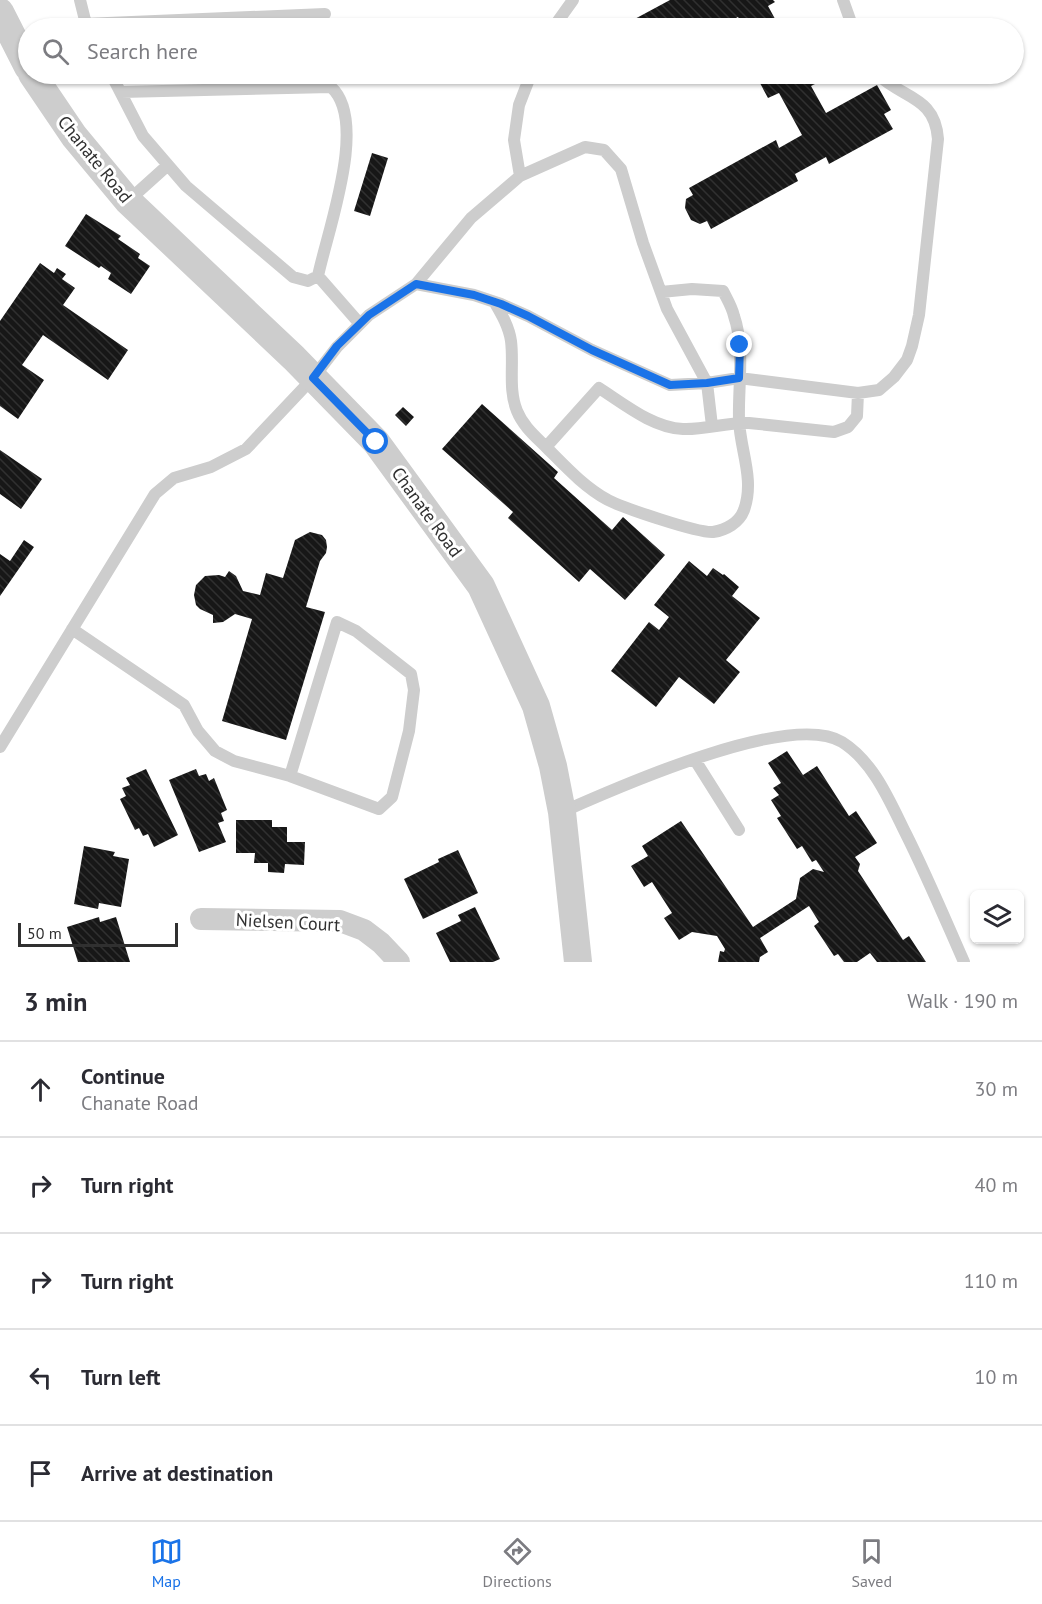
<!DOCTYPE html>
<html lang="en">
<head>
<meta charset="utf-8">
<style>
	:root { --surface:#fff; --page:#f7f7f7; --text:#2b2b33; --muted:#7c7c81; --line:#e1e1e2; --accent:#1a73e8 }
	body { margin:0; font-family:"PT Sans",sans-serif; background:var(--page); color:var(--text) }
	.controls { position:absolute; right:18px; bottom:18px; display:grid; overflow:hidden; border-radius:9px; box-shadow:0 2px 4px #0004 }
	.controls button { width:54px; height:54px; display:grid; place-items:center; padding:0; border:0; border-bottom:2px solid var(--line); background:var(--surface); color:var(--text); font:30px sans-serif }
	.scale { position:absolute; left:18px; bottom:15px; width:160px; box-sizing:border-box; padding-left:6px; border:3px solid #303030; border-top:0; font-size:16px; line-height:21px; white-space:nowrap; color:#303030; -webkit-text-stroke:4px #fff; paint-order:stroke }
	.stop { position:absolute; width:18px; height:18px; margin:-14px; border:4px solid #1a73e8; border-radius:50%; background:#fff }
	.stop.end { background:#1a73e8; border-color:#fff; box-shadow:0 2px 6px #0008 }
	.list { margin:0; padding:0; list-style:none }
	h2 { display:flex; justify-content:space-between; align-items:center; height:78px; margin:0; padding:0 24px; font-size:26px }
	h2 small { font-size:20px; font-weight:400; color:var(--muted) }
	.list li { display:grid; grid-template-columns:39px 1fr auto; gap:18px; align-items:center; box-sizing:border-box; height:96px; padding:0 24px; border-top:2px solid var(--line) }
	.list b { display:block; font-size:22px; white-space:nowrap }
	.list p { margin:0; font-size:20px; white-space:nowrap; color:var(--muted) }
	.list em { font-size:20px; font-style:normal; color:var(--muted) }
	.icon { flex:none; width:33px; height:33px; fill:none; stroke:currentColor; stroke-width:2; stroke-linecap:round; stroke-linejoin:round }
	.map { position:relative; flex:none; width:1042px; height:962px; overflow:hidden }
	.search { position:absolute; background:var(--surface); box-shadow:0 2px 4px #0004; left:18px; right:18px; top:18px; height:66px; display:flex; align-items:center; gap:15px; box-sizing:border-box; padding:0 21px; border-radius:33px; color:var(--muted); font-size:22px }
	.sheet { height:558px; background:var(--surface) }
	nav { display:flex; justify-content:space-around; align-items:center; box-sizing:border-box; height:84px; border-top:2px solid var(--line); background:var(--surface); font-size:16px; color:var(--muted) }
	nav a { display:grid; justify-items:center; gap:3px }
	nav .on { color:var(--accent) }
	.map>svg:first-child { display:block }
	.building { fill:url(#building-back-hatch) }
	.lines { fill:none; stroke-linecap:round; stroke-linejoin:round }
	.service { stroke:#cdcdcd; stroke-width:12 }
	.minor { stroke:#cdcdcd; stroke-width:22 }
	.tertiary { stroke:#cdcdcd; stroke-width:28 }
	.route { stroke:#1a73e8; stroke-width:8 }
	.labels { text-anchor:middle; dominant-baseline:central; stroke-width:6; stroke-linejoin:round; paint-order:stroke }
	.street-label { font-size:18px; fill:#303030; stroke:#fff }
</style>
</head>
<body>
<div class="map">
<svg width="1042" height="962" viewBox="0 0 1042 962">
	<defs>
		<pattern id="building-back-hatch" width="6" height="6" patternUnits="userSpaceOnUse" patternTransform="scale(1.5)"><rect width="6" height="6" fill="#171717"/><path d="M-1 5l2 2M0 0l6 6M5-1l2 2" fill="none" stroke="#303030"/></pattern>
	</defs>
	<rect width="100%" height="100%" fill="#fff"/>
	<path class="building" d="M670 0H773L775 2 768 6 780 28H744L738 17 717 28H618Z
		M820 23 823 28H809Z
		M755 74H836L838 77 825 84 823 80 811 86 826 113 877 85 891 110 884 114 893 129 829 164 826 157 795 174 798 181 711 229 707 221 700 224 691 220 685 208 686 199 693 195 689 188 776 140 779 148 802 135 779 93 768 98Z
		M372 153 388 158 370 216 354 211Z
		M86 214 121 236 118 239 140 254 138 258 150 266 131 294 108 279 111 273 101 266 99 268 65 246Z
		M40 263 54 273 57 268 66 274 62 279 75 288 63 305 128 350 108 380 43 335 22 365 44 380 18 419 0 406V321Z
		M482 404 558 472 554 478 612 530 623 517 665 555 625 600 590 569 579 582 508 518 513 512 442 449Z
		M403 407 414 417 406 426 395 415Z
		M0 450 42 479 21 509 0 494Z
		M310 532 322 535 326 540 327 547 326 553 320 561 306 607 325 612 286 740 222 721 252 619 235 614 223 622 213 623V615L200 609 196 605 194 595 196 585 205 576 219 575 225 577 229 571 236 576 243 591 260 595 266 573 283 578 295 540Z
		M24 540 34 547 0 596V554L10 561Z
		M689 561 707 576 713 568 723 575 724 574 739 587 732 596 760 618 726 660 740 672 714 704 679 677 656 707 611 671 649 622 659 630 669 617 654 605Z
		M787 751 803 775 817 766 849 816 856 811 877 843 855 857 860 864 858 871 903 940 909 936 926 962H877L870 953 857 962H844L838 954 834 956 814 926 819 922 809 906 760 938 768 952 760 957 759 962H718L720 951 724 952 725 949 717 936 692 932 679 940 664 918 672 913 652 882 644 887 631 866 648 856 642 846 681 821 753 927 796 899 800 878 813 869 824 872 816 860 812 862 802 846 797 849 777 818 781 816 771 800 779 795 773 788 781 783 768 763Z
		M146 769 178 835 154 847 148 834 143 836 139 828 135 830 120 799 126 796 122 788 130 785 126 778Z
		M196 769 199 776 206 774 209 781 214 778 227 810 221 813 224 821 218 823 226 842 199 852 169 780Z
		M236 820H272V827H287V842H305L304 865 285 864 284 873 268 872V863H254L255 853H236Z
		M84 846 115 852 113 856 129 859 121 907 99 903 98 909 74 904Z
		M458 850 478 893 423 919 404 879 439 862 438 859Z
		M475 907 500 959 493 962H450L436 933 461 921 458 915Z
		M99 917 100 922 116 917 130 962H78L67 927Z"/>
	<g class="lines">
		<path class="service" d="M80 0 87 28
			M843 0 853 28
			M75 28 84 24 325 14
			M553 28 573 0
			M111 74 143 136 186 186 293 277 308 281 318 276C327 232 369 121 331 87L121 92
			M520 176 514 140 519 105 531 74
			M128 201 168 165
			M318 276 360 324
			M661 292 692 289 723 291C727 299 732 307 734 316 745 348 738 386 739 420 740 450 755 479 744 510 739 523 726 530 713 532 697 533 624 508 608 500 584 487 565 466 546 447L599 388C624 404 653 428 683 429 705 430 727 422 749 423L834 432 848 427 857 416 858 393
			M495 303C502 315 509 327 511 341 514 364 508 389 517 411 523 426 535 436 546 447
			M712 426 707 383 667 309 643 243 621 169 604 150 585 147 520 176 471 218 416 284 474 295 501 304 528 316 592 350 670 385 707 383 739 378 858 393 879 390 894 377 907 360 912 346 919 315 938 139C935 96 903 99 877 74
			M72 629 184 705 198 731 215 751 234 761 290 776 379 809 392 797 409 731 414 690 411 674 356 631 337 622 290 776
			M0 747 155 494 174 478 211 467 246 449 313 378 337 347 369 315 416 284
			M695 760 739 830
			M562 812C616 788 790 710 842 742 874 762 890 802 906 834 927 876 945 919 964 962"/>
		<path class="minor" d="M201 919 340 921 364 930 381 943 399 962"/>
		<path class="tertiary" d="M0 12 28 67
			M32 74 74 136 128 201 294 358 376 442 481 586 536 706 553 766 562 812 578 962"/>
	</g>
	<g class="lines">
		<path class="route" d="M376 442 313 378 337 346 369 315 416 284 474 295 501 304 528 316 592 350 670 385 707 383 739 378 740 345"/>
	</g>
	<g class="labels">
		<g class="street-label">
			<text transform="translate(95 159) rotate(51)">Chanate Road</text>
			<text transform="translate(427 512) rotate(54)">Chanate Road</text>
			<text transform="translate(288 922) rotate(3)">Nielsen Court</text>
		</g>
	</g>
</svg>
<div class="controls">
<button><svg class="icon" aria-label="layers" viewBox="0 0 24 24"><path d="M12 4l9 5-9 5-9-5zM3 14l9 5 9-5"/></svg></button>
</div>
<div class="scale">50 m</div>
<div class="stop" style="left:376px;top:442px"></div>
<div class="stop end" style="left:740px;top:345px"></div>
<div class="search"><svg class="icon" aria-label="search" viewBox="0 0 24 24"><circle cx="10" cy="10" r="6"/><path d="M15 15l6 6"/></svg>Search here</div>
</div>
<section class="sheet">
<h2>3 min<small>Walk · 190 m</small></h2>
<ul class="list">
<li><svg class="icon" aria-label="ahead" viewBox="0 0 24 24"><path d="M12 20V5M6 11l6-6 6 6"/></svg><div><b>Continue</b><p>Chanate Road</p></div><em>30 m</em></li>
<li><svg class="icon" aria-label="right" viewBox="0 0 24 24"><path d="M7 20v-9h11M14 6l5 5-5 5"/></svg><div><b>Turn right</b></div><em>40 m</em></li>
<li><svg class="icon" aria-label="right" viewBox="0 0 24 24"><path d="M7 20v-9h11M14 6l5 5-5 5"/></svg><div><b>Turn right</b></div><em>110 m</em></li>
<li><svg class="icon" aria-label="left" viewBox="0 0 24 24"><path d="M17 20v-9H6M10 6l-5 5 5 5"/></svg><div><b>Turn left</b></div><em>10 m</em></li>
<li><svg class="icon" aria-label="arrive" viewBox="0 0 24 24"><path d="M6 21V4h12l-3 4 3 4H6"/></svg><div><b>Arrive at destination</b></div></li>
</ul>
</section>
<nav>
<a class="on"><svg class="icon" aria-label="map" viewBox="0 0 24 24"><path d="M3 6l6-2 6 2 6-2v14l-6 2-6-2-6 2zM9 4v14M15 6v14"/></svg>Map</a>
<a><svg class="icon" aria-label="directions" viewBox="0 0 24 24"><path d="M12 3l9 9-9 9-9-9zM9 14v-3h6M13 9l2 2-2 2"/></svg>Directions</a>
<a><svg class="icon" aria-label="saved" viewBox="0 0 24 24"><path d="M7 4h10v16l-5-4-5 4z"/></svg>Saved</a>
</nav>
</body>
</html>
